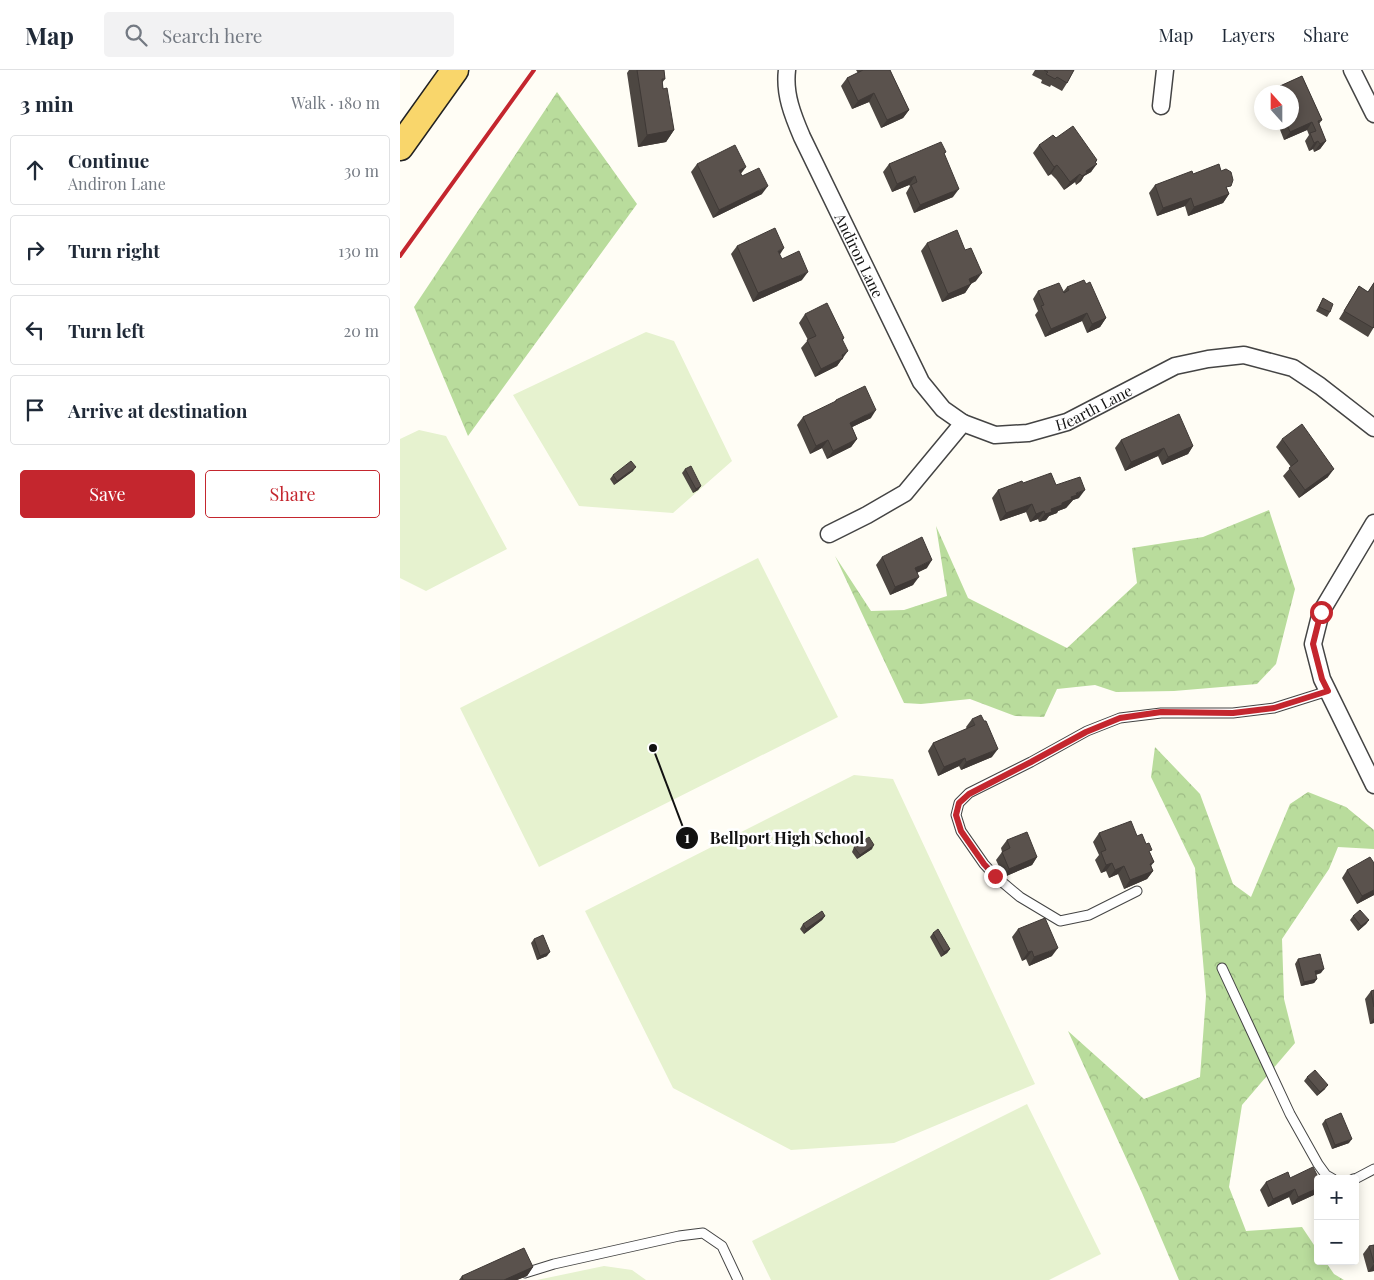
<!DOCTYPE html>
<html lang="en">
<head>
<meta charset="utf-8">
<style>
	:root { --surface:#fff; --page:#f2f2f3; --text:#1f2937; --muted:#747a83; --line:#e0e1e3; --accent:#c4262e }
	body { margin:0; font-family:"Playfair Display",serif; background:var(--page); color:var(--text) }
	.controls { position:absolute; right:15px; bottom:15px; display:grid; overflow:hidden; border-radius:5px; box-shadow:0 2px 12px #0003 }
	.controls button { width:45px; height:45px; display:grid; place-items:center; padding:0; border:0; border-bottom:1px solid var(--line); background:var(--surface); color:var(--text); font:25px sans-serif }
	.compass { position:absolute; left:854px; top:15px; width:45px; height:45px; border-radius:50%; background:var(--surface); box-shadow:0 2px 12px #0003; rotate:339deg }
	.stop { position:absolute; width:15px; height:15px; margin:-11px; border:4px solid #c4262e; border-radius:50%; background:#fff }
	.stop.end { background:#c4262e; border-color:#fff; box-shadow:0 1px 5px #0008 }
	.list { margin:0; padding:0; list-style:none }
	h2 { display:flex; justify-content:space-between; align-items:center; height:65px; margin:0; padding:0 20px; font-size:21px }
	h2 small { font-size:16px; font-weight:400; color:var(--muted) }
	.list li { display:grid; grid-template-columns:32px 1fr auto; gap:15px; align-items:center; box-sizing:border-box; height:70px; margin:0 10px 10px; padding:0 10px; border:1px solid var(--line); border-radius:5px }
	.list b { display:block; font-size:19px; white-space:nowrap }
	.list p { margin:0; font-size:16px; white-space:nowrap; color:var(--muted) }
	.list em { font-size:16px; font-style:normal; color:var(--muted) }
	.actions { display:flex; gap:10px; padding:15px 20px }
	.actions a { flex:1; padding:11px 0; border:1px solid var(--accent); border-radius:5px; text-align:center; font-size:18px; color:var(--accent) }
	.actions .main { background:var(--accent); color:#fff }
	.icon { flex:none; width:28px; height:28px; fill:none; stroke:currentColor; stroke-width:2; stroke-linecap:round; stroke-linejoin:round }
	.map { position:relative; flex:none; width:974px; height:1210px; overflow:hidden }
	header { display:flex; align-items:center; gap:30px; box-sizing:border-box; height:70px; padding:0 25px; background:var(--surface); border-bottom:1px solid var(--line) }
	header strong { font-size:24px }
	nav { display:flex; gap:28px; margin-inline-start:auto; font-size:18px }
	.search { width:350px; height:45px; background:var(--page); display:flex; align-items:center; gap:12px; box-sizing:border-box; padding:0 18px; border-radius:5px; color:var(--muted); font-size:19px }
	main { display:flex }
	aside { flex:1; background:var(--surface) }
	.map>svg:first-child { display:block }
	.forest { fill:url(#forest-crowns) }
	.pitch { fill:#e6f2cf }
	.lines { fill:none; stroke-linecap:round; stroke-linejoin:round }
	.lane-casing { stroke:#444; stroke-width:11 }
	.street-casing { stroke:#444; stroke-width:19 }
	.primary-casing { stroke:#222; stroke-width:29 }
	.lane { stroke:#fff; stroke-width:9 }
	.street { stroke:#fff; stroke-width:16 }
	.primary { stroke:#f9d66b; stroke-width:26 }
	.rail { stroke:#c4262e; stroke-width:4 }
	.wall { fill:#4d4742 }
	.shaded-wall { fill:#3f3936 }
	.building { fill:#5a524d; stroke:#3f3936 }
	.route { stroke:#c4262e; stroke-width:6 }
	.labels { text-anchor:middle; dominant-baseline:central; stroke-width:5; stroke-linejoin:round; paint-order:stroke }
	.street-label { font-size:15px; fill:#111; stroke:#fff }
	.leader { fill:none; stroke:#111; stroke-width:2 }
	.callout-dot { fill:#111; stroke:#fff; stroke-width:2 }
	.mark-label { font-size:15px; text-anchor:middle; font-weight:bold; fill:#fff }
	.callout-label { font-size:16px; text-anchor:middle; font-weight:bold; fill:#111; stroke:#fff; stroke-width:5; stroke-linejoin:round; paint-order:stroke }
</style>
</head>
<body>
<header>
<strong>Map</strong>
<div class="search"><svg class="icon" aria-label="search" viewBox="0 0 24 24"><circle cx="10" cy="10" r="6"/><path d="M15 15l6 6"/></svg>Search here</div>
<nav><a>Map</a><a>Layers</a><a>Share</a></nav>
</header>
<main>
<aside>
<h2>3 min<small>Walk · 180 m</small></h2>
<ul class="list">
<li><svg class="icon" aria-label="ahead" viewBox="0 0 24 24"><path d="M12 20V5M6 11l6-6 6 6"/></svg><div><b>Continue</b><p>Andiron Lane</p></div><em>30 m</em></li>
<li><svg class="icon" aria-label="right" viewBox="0 0 24 24"><path d="M7 20v-9h11M14 6l5 5-5 5"/></svg><div><b>Turn right</b></div><em>130 m</em></li>
<li><svg class="icon" aria-label="left" viewBox="0 0 24 24"><path d="M17 20v-9H6M10 6l-5 5 5 5"/></svg><div><b>Turn left</b></div><em>20 m</em></li>
<li><svg class="icon" aria-label="arrive" viewBox="0 0 24 24"><path d="M6 21V4h12l-3 4 3 4H6"/></svg><div><b>Arrive at destination</b></div></li>
</ul>
<div class="actions"><a class="main">Save</a><a>Share</a></div>
</aside>
<div class="map">
<svg width="974" height="1210" viewBox="0 0 974 1210">
	<defs>
		<pattern id="forest-crowns" width="20" height="18" patternUnits="userSpaceOnUse" patternTransform="scale(1.25)"><rect width="20" height="18" fill="#b9dc9c"/><path d="M2 6a3 3 0 1 1 6 0M12 15a3 3 0 1 1 6 0" fill="none" stroke="#9ebc85"/></pattern>
	</defs>
	<rect width="100%" height="100%" fill="#fffdf5"/>
	<path class="forest" d="M157 22 237 134 68 366 14 237Z
		M869 440 895 519 876 594 857 614 774 621 716 622 695 615 657 619 644 647 615 646 570 629 521 634 504 633 435 486 471 541 504 540 547 526 536 456 568 528 667 578 737 513 732 478 803 467Z
		M755 677 800 724 833 814 851 827 890 734 908 722 946 737 974 760V779L938 777 929 799 882 869 884 929 895 973 842 1035 829 1117 846 1161 902 1157 918 1181V1191H925L934 1204 944 1210H779L742 1123 668 961 744 1029 800 1007 806 926 795 798 751 707Z"/>
	<path class="pitch" d="M246 262 274 271 332 391 273 443 179 436 113 325Z
		M19 360 46 366 107 479 26 521 0 508V369Z
		M358 488 438 647 139 797 60 638Z
		M454 705 493 709 635 1014 494 1073 391 1080 273 1018 185 841Z
		M627 1034 701 1184 649 1210H371L352 1171Z
		M204 1196 232 1200 246 1210H137Z"/>
	<g class="lines">
		<g class="lane-casing">
			<path id="lane" d="M737 821 689 845 660 851 620 827 595 806 584 794 561 761 556 745 559 733 569 723 631 692 687 661 720 648 761 643H833L874 638 928 621
				M822 898 890 1044 918 1094 926 1105 933 1109
				M953 1109 957 1108 974 1099
				M125 1203 154 1194 279 1166 303 1163 322 1176 338 1210"/>
		</g>
		<g class="street-casing">
			<g id="street">
				<path id="s1" d="M387 0C384 24 393 46 402 67L521 312 543 339 563 353"/>
				<path d="M952 0 974 44"/>
				<path d="M761 36 765 0"/>
				<path d="M974 453 921 542 913 574 922 609 974 715"/>
				<path id="s2" d="M429 464 467 445 505 423 563 353 595 365 628 363 667 352 775 296 808 289 844 285 893 298 920 316 974 358"/>
			</g>
		</g>
		<g class="primary-casing">
			<path id="primary" d="M0 77 55 0"/>
		</g>
		<use href="#lane" class="lane"/>
		<use href="#street" class="street"/>
		<use href="#primary" class="primary"/>
		<path class="rail" d="M0 186 134 0"/>
	</g>
	<path class="wall" d="M229 0H264L265 9 262 13 274 60 266 72 238 77 227 3Z
		M456 0H490L509 40 503 48 481 58 469 32 452 39 441 16 447 8 458 3Z
		M635 0H674L667 13 662 21 651 15 650 17 641 13 642 10 632 5Z
		M902 6 922 50 919 54 926 71 920 79 914 82 913 79 909 81 905 71 909 65 907 60 884 70 877 52H892V22H875L880 16Z
		M656 68 697 90 691 102 684 106 681 111 676 115 675 112 664 120 656 109 651 104 648 106 633 83 639 75Z
		M546 82 544 84 553 127 514 143 506 123 510 116 509 115 492 122 483 102 489 94Z
		M297 94 341 104 342 106 362 124 313 148 291 102Z
		M821 101 829 124 823 133 788 146 785 136 757 146 749 123 755 115 793 104Z
		M527 173 565 180 576 211 571 214 565 223 542 232 521 181Z
		M337 176 380 185 382 189 402 210 353 232 331 184Z
		M974 212V257L968 267 939 249 959 216 968 222Z
		M686 214 706 248 700 257 687 263 682 251 645 267 635 245 638 241 633 229 638 221 663 222 667 217Z
		M923 228 930 242 927 247 916 241Z
		M405 244 444 268 443 270V289L441 290 437 296 415 307 401 278 408 270 399 253Z
		M436 330 471 348 452 357 457 369 451 377 427 389 422 378 410 384 397 355 403 347 434 333Z
		M882 369 928 407 899 428 883 406 891 397 876 377Z
		M721 370 793 376 788 384 762 395 758 386 725 401 715 378Z
		M285 399 301 416 298 420 293 423 282 403Z
		M233 401 214 415 210 409 213 405Z
		M623 413 656 415 679 428 673 430 666 438 658 441 657 443 649 446 646 450 639 452 638 449 630 452 626 442 600 451 592 428 598 420Z
		M482 487 527 498 517 503 513 515 490 525 476 495Z
		M572 649 592 687 561 700 559 696 538 706 528 681 533 673 567 659 566 657Z
		M699 763 737 766 750 783 754 792 751 796 753 801 747 809 724 819 718 804 709 808 706 801 701 803 695 790 699 785 693 772Z
		M607 770 637 787 632 795 604 807 596 790 602 782 601 778Z
		M454 777 472 779 457 789 452 782Z
		M974 793V825L957 834 942 808 947 800Z
		M425 846 422 850 404 864 400 859 403 854Z
		M953 846 969 850 966 854 958 861 950 850Z
		M618 859 652 886 629 896 626 889 622 891 612 867Z
		M533 863 550 879 547 883 541 887 530 867Z
		M134 869 147 886 137 890 131 873Z
		M898 889 921 903 916 905 917 909 914 913 901 916 895 894Z
		M974 920V953L970 954 965 929 971 921Z
		M907 1007 925 1019 917 1026 904 1011Z
		M925 1050 949 1073 932 1079 922 1054Z
		M890 1108 916 1124 892 1135 889 1127 868 1137 860 1120 866 1112Z
		M918 1161V1173L915 1165Z
		M974 1175V1201L968 1202 963 1184 969 1176Z
		M133 1197 127 1206 117 1210H59L62 1206Z"/>
	<path class="shaded-wall" d="M474 23 469 32 452 39 458 31Z
		M509 40 503 48 481 58 487 50Z
		M912 52 907 60 884 70 890 62Z
		M274 60 266 72 238 77 247 65Z
		M918 71 913 79 909 81 914 73Z
		M926 71 920 79 914 82 920 74Z
		M697 90 694 96 697 94 691 102 684 106 681 111 676 115 686 101Z
		M657 95 651 104 648 106 654 97Z
		M346 97 340 105 339 100Z
		M680 104 675 112 664 120 670 112Z
		M515 106 509 115 492 122 497 114Z
		M368 116 362 124 313 148 319 140Z
		M559 119 553 127 514 143 520 135Z
		M829 124 823 133 788 146 794 137Z
		M791 128 785 136 757 146 763 138Z
		M384 178 379 186 378 181Z
		M408 202 402 210 353 232 358 223Z
		M582 203 576 211 563 217 569 209Z
		M571 214 565 223 542 232 548 224Z
		M687 243 682 251 645 267 651 259Z
		M706 248 700 257 687 263 692 254Z
		M448 281 437 296 415 307 421 299Z
		M476 340 471 348 444 361 450 353Z
		M457 369 451 377 427 389 433 381Z
		M428 370 422 378 410 384 416 376Z
		M793 376 788 384 762 395 768 387Z
		M764 378 758 386 725 401 731 392Z
		M236 397 233 401 214 415 217 411Z
		M934 399 928 407 899 428 905 420Z
		M301 416 298 420 293 423 296 419Z
		M685 420 679 428 673 430 666 438 658 441 657 443 649 446 646 450 639 452 645 444 651 439 662 433 676 423Z
		M632 434 626 442 600 451 606 443Z
		M644 441 638 449 630 452 636 444Z
		M532 490 527 498 509 506 515 498Z
		M519 507 513 515 490 525 495 517Z
		M598 679 592 687 561 700 566 692Z
		M565 688 559 696 538 706 544 697Z
		M474 775 472 779 457 789 460 785Z
		M637 787 632 795 604 807 609 799Z
		M712 793 706 801 701 803 706 795Z
		M724 796 718 804 709 808 715 800Z
		M753 801 747 809 724 819 730 810Z
		M974 820V825L957 834 962 826Z
		M425 846 422 850 404 864 406 859Z
		M969 850 966 854 958 861 961 856Z
		M658 878 652 886 629 896 634 887Z
		M550 879 547 883 541 887 544 882Z
		M632 881 626 889 622 891 628 882Z
		M150 882 147 886 137 890 140 886Z
		M924 899 921 903 912 905 915 901Z
		M917 909 914 913 901 916 904 912Z
		M974 948V953L970 954Z
		M928 1015 925 1019 917 1026 920 1022Z
		M952 1069 949 1073 932 1079 935 1075Z
		M918 1118V1122L916 1124 892 1135 898 1127Z
		M895 1119 889 1127 868 1137 873 1129Z
		M974 1194V1201L968 1202Z
		M133 1197 127 1206 117 1210H104Z"/>
	<path class="building" d="M237 0H264L265 9H262L263 19 267 18 274 60 247 65Z
		M463 0H490L509 40 487 50 474 23 458 31 447 8Z
		M644 0H674L667 13 657 7 655 9 646 4 648 2Z
		M902 6 922 50 918 51 926 71 920 74 918 71 914 73 910 63 916 61 912 52 890 62 886 52H892V22H883L880 16Z
		M673 56 697 90 695 92 697 94 686 101 687 103 682 106 680 104 670 112 662 101 657 95 654 97 639 75 653 65 656 68Z
		M541 72 546 82 544 83 559 119 520 135 511 115 517 112 515 106 497 114 489 94Z
		M335 75 346 97 339 100 342 106 359 98 368 116 319 140 297 94Z
		M819 94 821 101 826 99 831 102 833 110 831 116 826 117 829 124 794 137 791 128 763 138 755 115 792 101 793 104Z
		M375 158 384 178 378 181 382 189 399 181 408 202 358 223 337 176Z
		M557 160 565 180 571 178 582 203 569 209 571 214 548 224 527 173Z
		M684 210 686 214 690 212 706 248 692 254 687 243 651 259 641 236 644 235 638 221 659 213 664 223 669 220 667 217Z
		M974 213V257L973 258 944 241 959 216 968 222Z
		M923 228 933 234 930 242 919 237Z
		M427 233 444 268 442 269 448 281 442 285 443 288 421 299 407 270 416 266 405 244Z
		M465 316 476 340 450 353 457 369 433 381 428 370 416 376 403 347 436 331V330Z
		M779 344 793 376 768 387 764 378 731 392 721 370Z
		M902 354 934 399 905 420 889 398 898 391 882 369Z
		M231 391 236 397 217 411 213 405Z
		M291 396 301 416 296 419 285 399Z
		M651 403 656 415 680 407 685 420 676 423 677 425 671 427 672 429 662 433V435L651 439 652 442 645 444 644 441 636 444 632 434 606 443 598 420 622 411 623 413Z
		M522 467 532 490 515 498 519 507 495 517 482 487Z
		M581 645 584 651H586L598 679 566 692 565 688 544 697 533 673 575 655 572 649Z
		M731 751 737 766 742 764 746 774 749 773 752 780 749 781 754 792 750 794 753 801 730 810 724 796 715 800 712 793 706 795 701 782 706 780 699 763Z
		M627 762 637 787 609 799 602 782 610 778 607 770Z
		M469 767 474 775 460 785 454 777Z
		M970 787 974 793V820L962 826 947 800Z
		M960 840 969 850 961 856 953 846Z
		M422 841 425 846 406 859 403 854Z
		M645 848 658 878 634 887 632 881 628 882 618 859Z
		M538 859 550 879 544 882 533 863Z
		M143 865 150 882 140 886 134 869Z
		M920 884 924 899 915 901 917 909 904 912 898 889Z
		M974 920V937L971 921Z
		M915 1000 928 1015 920 1022 907 1007Z
		M941 1043 952 1069 935 1075 925 1050Z
		M913 1097 919 1109H918V1118L898 1127 895 1119 873 1129 866 1112 888 1102 890 1108Z
		M974 1175V1193L969 1176Z
		M124 1178 133 1197 104 1210H63L62 1206Z"/>
	<g class="lines">
		<path class="route" d="M595 806 584 794 561 761 556 745 559 733 569 724 631 692 686 662 720 648 761 642 833 643 874 638 928 621 922 609 913 574 921 542"/>
	</g>
	<g class="labels">
		<g class="street-label">
			<text stroke="none"><textPath href="#s1" startOffset="201">Andiron Lane</textPath></text>
			<text stroke="none"><textPath href="#s2" startOffset="315">Hearth Lane</textPath></text>
		</g>
	</g>
	<path class="leader" d="M253 678L287 768"/>
	<g class="callout-dot">
		<circle cx="253" cy="678" r="5"/>
		<circle cx="287" cy="768" r="12"/>
	</g>
	<g class="mark-label">
		<text x="287" y="773">1</text>
	</g>
	<g class="callout-label">
		<text x="387" y="774">Bellport High School</text>
	</g>
</svg>
<div class="controls">
<button>+</button>
<button>−</button>
</div>
<svg class="compass" viewBox="-18 -18 36 36"><path d="M0-13l5 13h-10z" fill="#e53935"/><path d="M0 13l5-13h-10z" fill="#747a83"/></svg>
<div class="stop" style="left:921px;top:542px"></div>
<div class="stop end" style="left:595px;top:806px"></div>
</div>
</main>
</body>
</html>
